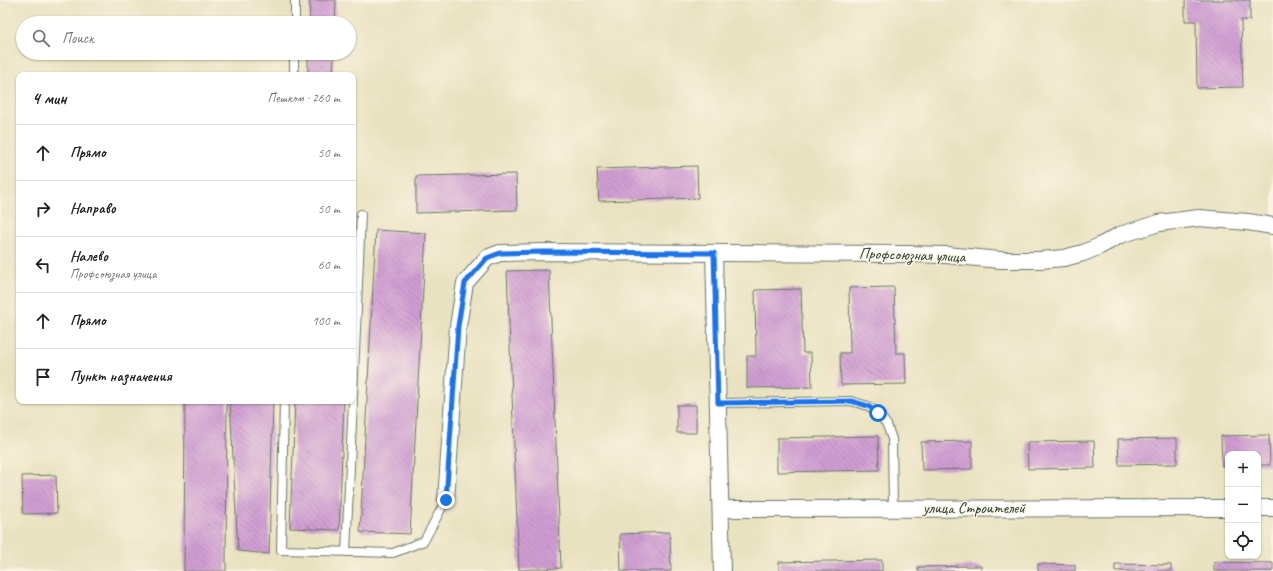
<!DOCTYPE html>
<html lang="ru">
<head>
<meta charset="utf-8">
<style>
	:root { --surface:#fff; --page:#f2f2f2; --text:#222; --muted:#767676; --line:#e0e0e0 }
	body { margin:0; font-family:Caveat,sans-serif; background:var(--page); color:var(--text) }
	.controls { position:absolute; right:12px; bottom:12px; display:grid; overflow:hidden; border-radius:8px; box-shadow:0 1px 3px #0004 }
	.controls button { width:36px; height:36px; display:grid; place-items:center; padding:0; border:0; border-bottom:1px solid var(--line); background:var(--surface); color:var(--text); font:20px sans-serif }
	.stop { position:absolute; width:12px; height:12px; margin:-9px; border:3px solid #1a73e8; border-radius:50%; background:#fff }
	.stop.end { background:#1a73e8; border-color:#fff; box-shadow:0 1px 4px #0008 }
	.list { margin:0; padding:0; list-style:none }
	h2 { display:flex; justify-content:space-between; align-items:center; height:52px; margin:0; padding:0 16px; font-size:17px }
	h2 small { font-size:13px; font-weight:400; color:var(--muted) }
	.list li { display:grid; grid-template-columns:26px 1fr auto; gap:12px; align-items:center; box-sizing:border-box; height:56px; padding:0 16px; border-top:1px solid var(--line) }
	.list b { display:block; font-size:15px; white-space:nowrap }
	.list p { margin:0; font-size:13px; white-space:nowrap; color:var(--muted) }
	.list em { font-size:13px; font-style:normal; color:var(--muted) }
	.icon { flex:none; width:22px; height:22px; fill:none; stroke:currentColor; stroke-width:2; stroke-linecap:round; stroke-linejoin:round }
	.map { position:relative; flex:none; width:1273px; height:571px; overflow:hidden }
	.search { position:absolute; background:var(--surface); box-shadow:0 1px 3px #0004; left:16px; top:16px; width:340px; height:44px; display:flex; align-items:center; gap:10px; box-sizing:border-box; padding:0 14px; border-radius:22px; color:var(--muted); font-size:15px }
	.panel { position:absolute; background:var(--surface); box-shadow:0 1px 3px #0004; left:16px; top:72px; width:340px; height:332px; border-radius:8px }
	.map>svg:first-child { display:block }
	.building { fill:url(#building-back-hatch) }
	.lines { fill:none; stroke-linecap:round; stroke-linejoin:round }
	.lane-casing { stroke:#667765; stroke-width:10 }
	.street-casing { stroke:#667765; stroke-width:18 }
	.lane { stroke:#fff; stroke-width:8 }
	.street { stroke:#fff; stroke-width:16 }
	.route { stroke:#1a73e8; stroke-width:5 }
	.labels { text-anchor:middle; dominant-baseline:central; stroke-width:3; stroke-linejoin:round; paint-order:stroke }
	.street-label { font-size:16px; fill:#1f3d34; stroke:#fcf5e5 }
</style>
</head>
<body>
<div class="map">
<svg width="1273" height="571" viewBox="0 0 1273 571">
	<defs>
		<pattern id="building-back-hatch" width="6" height="6" patternUnits="userSpaceOnUse"><rect width="6" height="6" fill="#d09dd3"/><path d="M-1 5l2 2M0 0l6 6M5-1l2 2" fill="none" stroke="#a881ac"/></pattern>
	</defs>
	<rect width="100%" height="100%" fill="#fcf5e5"/>
	<filter id="ink" filterUnits="userSpaceOnUse"><feTurbulence type="fractalNoise" baseFrequency=".025" numOctaves="2"/><feDisplacementMap in="SourceGraphic" scale="8" xChannelSelector="R" yChannelSelector="G"/><feConvolveMatrix kernelMatrix="1 2 1 2 8 2 1 2 1" color-interpolation-filters="sRGB"/></filter>
	<filter id="wash" filterUnits="userSpaceOnUse"><feTurbulence type="fractalNoise" baseFrequency=".012" numOctaves="4" result="noise"/><feDisplacementMap in="SourceGraphic" scale="16" xChannelSelector="R" yChannelSelector="G"/><feGaussianBlur stdDeviation="0.9" result="paint"/><feColorMatrix in="noise" values="0 0 0 0 0 0 0 0 0 0 0 0 0 0 0 0 0 1.4 0 .05"/><feComposite in="paint" operator="in"/></filter>
	<g filter="url(#wash)">
		<rect width="100%" height="100%" fill="#e9e2c1"/>
		<g id="blocks">
			<path class="building" d="M310 0H336L335 23H309Z
				M1185 0H1250V20H1241L1243 87 1197 88 1196 21H1185Z
				M308 53H334L333 75H308Z
				M697 166 698 198 599 201 597 169Z
				M516 174 517 210 416 213V176Z
				M376 230 426 233 410 534 360 532Z
				M549 270 561 568 519 570 507 271Z
				M894 287 896 353H905L906 384 841 385 840 353H850L849 288Z
				M801 289 803 353H811L812 387 747 388V356H756L755 290Z
				M185 401H227L226 571H184Z
				M230 401H273L269 554 238 551Z
				M295 401H344L339 530 290 528Z
				M677 405H696V433H677Z
				M1269 435 1270 465H1258V454H1228V466H1222L1221 436Z
				M878 436 879 470 777 472V438Z
				M1177 438V464L1119 465 1118 439Z
				M972 441V469L922 470 921 442Z
				M1094 441 1095 468 1028 469 1027 442Z
				M56 475 57 513 23 514 22 476Z
				M670 532 671 571H621L620 534Z
				M882 560V571H779V562Z
				M1214 562 1273 563V571H1214Z
				M1038 564 1075 565V571H1038Z
				M1115 564 1171 565V571H1115Z
				M981 566V571H918V567Z"/>
		</g>
	</g>
	<g filter="url(#ink)">
		<use href="#blocks" fill-opacity="0" stroke="#667765" stroke-width="1"/>
		<g class="lines">
			<g class="lane-casing">
				<path id="lane" d="M295 23V0
					M294 75V53
					M353 398 361 214
					M284 401 281 550 393 553 424 541 446 500
					M718 403 851 401 868 406 878 413 887 425 892 439 893 508
					M346 552 353 401"/>
			</g>
			<g class="street-casing">
				<path id="street" d="M714 253 722 571
					M446 500 458 326 465 283 487 258 500 253 542 252 907 254 946 255 1000 260H1040L1064 258 1083 253 1100 246 1120 235 1159 223 1199 218 1248 222 1273 226
					M1258 508H1273
					M721 509 1228 508"/>
			</g>
			<use href="#lane" class="lane"/>
			<use href="#street" class="street"/>
		</g>
	</g>
	<g class="lines" filter="url(#ink)">
		<path class="route" d="M446 500 458 326 465 283 487 258 500 253 542 252 714 253 718 403 851 401 868 406 878 413"/>
	</g>
	<g class="labels">
		<g class="street-label">
			<text transform="translate(912 255) rotate(2)">Профсоюзная улица</text>
			<text x="974" y="508">улица Строителей</text>
		</g>
	</g>
</svg>
<div class="controls">
<button>+</button>
<button>−</button>
<button><svg class="icon" aria-label="locate" viewBox="0 0 24 24"><circle cx="12" cy="12" r="6"/><path d="M12 2v4M12 18v4M2 12h4M18 12h4"/></svg></button>
</div>
<div class="stop" style="left:878px;top:413px"></div>
<div class="stop end" style="left:446px;top:500px"></div>
<div class="search"><svg class="icon" aria-label="search" viewBox="0 0 24 24"><circle cx="10" cy="10" r="6"/><path d="M15 15l6 6"/></svg>Поиск</div>
<section class="panel">
<h2>4 мин<small>Пешком · 260 m</small></h2>
<ul class="list">
<li><svg class="icon" aria-label="ahead" viewBox="0 0 24 24"><path d="M12 20V5M6 11l6-6 6 6"/></svg><div><b>Прямо</b></div><em>50 m</em></li>
<li><svg class="icon" aria-label="right" viewBox="0 0 24 24"><path d="M7 20v-9h11M14 6l5 5-5 5"/></svg><div><b>Направо</b></div><em>50 m</em></li>
<li><svg class="icon" aria-label="left" viewBox="0 0 24 24"><path d="M17 20v-9H6M10 6l-5 5 5 5"/></svg><div><b>Налево</b><p>Профсоюзная улица</p></div><em>60 m</em></li>
<li><svg class="icon" aria-label="ahead" viewBox="0 0 24 24"><path d="M12 20V5M6 11l6-6 6 6"/></svg><div><b>Прямо</b></div><em>100 m</em></li>
<li><svg class="icon" aria-label="arrive" viewBox="0 0 24 24"><path d="M6 21V4h12l-3 4 3 4H6"/></svg><div><b>Пункт назначения</b></div></li>
</ul>
</section>
</div>
</body>
</html>
